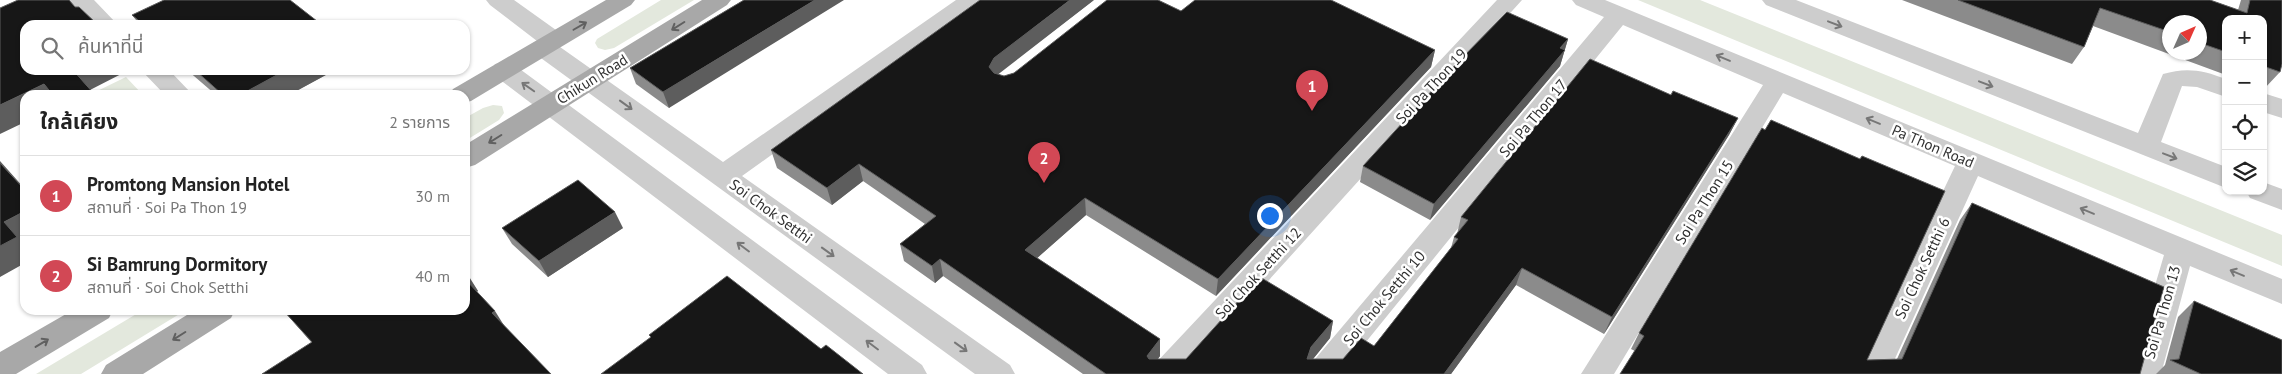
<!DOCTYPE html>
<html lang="th">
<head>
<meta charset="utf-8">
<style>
	:root { --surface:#fff; --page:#f6f6f6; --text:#222; --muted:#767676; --line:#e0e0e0; --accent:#d24855 }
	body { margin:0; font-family:"PT Sans","Noto Sans Thai",sans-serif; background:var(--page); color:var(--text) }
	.controls { position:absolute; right:15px; top:15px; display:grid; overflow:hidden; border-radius:10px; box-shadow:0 1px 4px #0004 }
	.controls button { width:45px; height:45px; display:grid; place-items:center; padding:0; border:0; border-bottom:1px solid var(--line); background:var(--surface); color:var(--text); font:25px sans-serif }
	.compass { position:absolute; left:2162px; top:15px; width:45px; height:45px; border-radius:50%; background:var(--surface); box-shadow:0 1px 4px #0004; rotate:45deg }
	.you { position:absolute; left:1269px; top:215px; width:18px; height:18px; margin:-12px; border:4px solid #fff; border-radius:50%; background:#1a73e8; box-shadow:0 0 0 8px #1a73e833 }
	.badge { display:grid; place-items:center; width:32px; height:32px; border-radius:50%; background:var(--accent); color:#fff; font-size:16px; font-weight:700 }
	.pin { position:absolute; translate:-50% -41px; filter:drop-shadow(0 1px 2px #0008) }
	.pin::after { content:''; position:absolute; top:26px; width:18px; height:15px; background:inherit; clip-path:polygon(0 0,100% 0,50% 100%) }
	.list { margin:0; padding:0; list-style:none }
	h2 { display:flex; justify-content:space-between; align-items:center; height:65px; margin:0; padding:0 20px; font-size:21px }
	h2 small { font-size:16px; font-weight:400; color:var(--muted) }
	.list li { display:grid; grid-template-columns:32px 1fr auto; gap:15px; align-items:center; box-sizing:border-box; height:80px; padding:0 20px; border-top:1px solid var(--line) }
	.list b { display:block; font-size:19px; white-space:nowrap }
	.list p { margin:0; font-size:16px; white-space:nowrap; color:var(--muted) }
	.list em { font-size:16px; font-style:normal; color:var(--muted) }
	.icon { flex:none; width:28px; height:28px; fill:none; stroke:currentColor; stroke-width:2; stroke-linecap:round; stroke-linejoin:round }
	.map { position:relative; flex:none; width:2282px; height:374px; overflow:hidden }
	.search { position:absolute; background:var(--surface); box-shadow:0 1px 4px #0004; left:20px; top:20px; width:450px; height:55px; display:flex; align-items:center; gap:12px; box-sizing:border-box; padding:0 18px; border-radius:15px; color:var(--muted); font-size:19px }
	.panel { position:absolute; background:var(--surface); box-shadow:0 1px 4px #0004; left:20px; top:90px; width:450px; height:225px; border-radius:15px }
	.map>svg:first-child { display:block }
	.green { fill:#e3e8dd }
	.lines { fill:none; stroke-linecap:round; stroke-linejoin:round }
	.minor { fill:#cdcdcd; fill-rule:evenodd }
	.major { fill:#a8a8a8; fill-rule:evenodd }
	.wall { fill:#8b8b8b; fill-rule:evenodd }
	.shaded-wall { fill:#5d5d5d }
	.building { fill:#171717; stroke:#5d5d5d }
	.oneway { stroke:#777 }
	.oneway2 { stroke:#606060 }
	.labels { text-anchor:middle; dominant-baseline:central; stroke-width:5; stroke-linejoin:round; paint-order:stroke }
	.street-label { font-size:15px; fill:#303030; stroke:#fff }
</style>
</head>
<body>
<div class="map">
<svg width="2282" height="374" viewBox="0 0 2282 374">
	<rect width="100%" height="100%" fill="#fff"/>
	<path class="green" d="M661 0H694L614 48 605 50 598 48 595 43 597 39Z
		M1638 0H1700L2282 235V266Z
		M126 77 143 95H89Z
		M493 105 502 106 504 113 499 120 465 141V118L483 108Z
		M143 310H186L81 374H36Z"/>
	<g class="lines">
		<path class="minor" d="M68 0H94L118 25H92Z
			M486 0H514L563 35 566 41 560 47 723 162 956 0H984L980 5 742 176 1010 365 1015 374H975L534 53 531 47 537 41 490 5Z
			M1497 0H1522L1184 374H1149L1154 365Z
			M1572 0H1605L2282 279V304L2190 266 2161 374H2129L2164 255 1978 176 1888 374H1856L1955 166 1783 93 1614 374H1581L1763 85 1623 25 1340 374H1305L1310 365 1604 17 1576 5Z
			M1762 0H1796L2138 133 2163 74C2186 67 2203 70 2226 79V97L2197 87 2182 86 2161 142 2226 167V188L1766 5Z
			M504 62 513 64 922 365 927 374H888L495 76 491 70 495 64Z
			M141 70H169L193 95H165Z
			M2263 93 2282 99V118L2263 112Z
			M2263 182 2282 189V210L2250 198 2246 191H2263Z"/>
		<path class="major" d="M606 0H635L631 5 471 101 465 103V95H449L453 89Z
			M702 0H731L727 5 475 165 465 168V145Z
			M73 310H113L109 318 16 374H0V352Z
			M195 310H235L231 318 143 374H101L106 365Z"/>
	</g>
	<path class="wall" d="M744 0 669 108 636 84 630 68Z
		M1094 0 997 74 1004 76 1014 73 1181 11 1435 50 1431 67 1216 296 1086 215 1037 258 1160 339V356L1158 359H1186L1333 321 1330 338 1313 359H1343L1374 346 1451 248 1454 237 1457 234 1461 217 1671 95 1738 118 1729 135 1604 334 1516 285 1451 374H1083L943 276 935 283 904 261 900 244 925 224 863 181 832 205 777 168 771 150Z
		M1902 0H2210L2238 10 2241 0H2282L2280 72 2264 89H2263V19H2226V75L2093 26 2084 47 2072 64ZM2170 22H2200V52H2170Z
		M132 15 322 25H140Z
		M1568 39 1560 66 1430 220 1360 182 1363 166Z
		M187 70H335L289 95H216Z
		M1972 203 2140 374 1635 351 1631 349 1639 333 1867 360 1897 359 1960 220Z
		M502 228H623L548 277 512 244Z
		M465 272 478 291 311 342 283 310Z
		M2194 301 2282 374H2156L2165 365 2178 317Z"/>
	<path class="shaded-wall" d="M815 0H844L669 108 663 92Z
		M1070 0H1094L996 76 989 67 994 58Z
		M1568 39 1560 66 1430 220 1434 204Z
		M1435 50 1431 67 1216 296 1218 279Z
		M73 70H129L90 90Z
		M286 70H335L289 95H240Z
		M44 84 54 95H25V122L0 134V105Z
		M1738 118 1729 135 1604 334 1612 317Z
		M0 161 25 189V190L0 163Z
		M859 164 863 181 832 205 827 188Z
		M1085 198 1086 215 1027 267 1025 250Z
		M25 211V241L23 242 25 244V263L0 277V246L4 222Z
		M615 212 623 228 548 277 539 261Z
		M940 259 943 276 935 283 932 266Z
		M1522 268 1516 285 1451 374H1444Z
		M468 275 478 291 474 294 465 280V276Z
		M495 311 505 327 492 313Z
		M1333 321 1330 338 1309 364 1307 359 1311 347Z
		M1160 339V356L1147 373V356Z"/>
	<path class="building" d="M18 0H69L75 7H79L98 25H25V70H73L95 95H53L44 84 0 105V8Z
		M164 0H290L322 25H144L132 15Z
		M744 0H815L663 92 630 68Z
		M980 0H1070L994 58 989 67 994 73 1004 76 1014 73 1107 0H1158L1181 11 1195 0H1331L1435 50 1218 279 1085 198 1025 250 1160 339 1147 356 1149 359H1186L1260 277 1333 321 1311 347 1307 359H1343L1361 338 1374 346 1458 239 1454 237 1468 220 1461 217 1590 59 1671 95 1673 91 1738 118 1612 317 1522 268 1444 374H1106L940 259 932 266 900 244 936 216 859 164 827 188 771 150Z
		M1958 0H2210L2247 13 2250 0H2282V64L2280 72 2263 66V19H2226V52L2200 43V22H2170V32L2100 8 2084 47Z
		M1507 12 1568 39 1560 48 1565 50 1434 204 1363 166 1458 62Z
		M195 70H286L240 95H223Z
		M1771 120 1860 159 1862 156 1945 191 1867 360 1902 359 1972 203 2164 287 2140 374H1620L1644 336 1639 333 1762 128 1765 130Z
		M0 163 25 190V211L4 222 17 237 0 246Z
		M578 180 615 212 539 261 502 228Z
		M727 276 821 349 826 345 863 374H601L651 337 649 335Z
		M465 279 495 311 492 313 551 374H262L312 342 283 310H465Z
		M2194 301 2282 340V374H2201L2170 360 2179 359Z"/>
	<defs><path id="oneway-shaft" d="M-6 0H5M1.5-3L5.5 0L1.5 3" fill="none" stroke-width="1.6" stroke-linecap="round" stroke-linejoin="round" transform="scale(1.25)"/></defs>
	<g class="oneway">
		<use href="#oneway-shaft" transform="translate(1835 24) rotate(21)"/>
		<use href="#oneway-shaft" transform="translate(1723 58) rotate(-157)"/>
		<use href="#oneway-shaft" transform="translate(1986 84) rotate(21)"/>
		<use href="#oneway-shaft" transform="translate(528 87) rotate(-145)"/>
		<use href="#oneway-shaft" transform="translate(626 105) rotate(36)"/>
		<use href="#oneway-shaft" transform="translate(1873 121) rotate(-157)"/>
		<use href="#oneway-shaft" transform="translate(2170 156) rotate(21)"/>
		<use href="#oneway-shaft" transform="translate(2087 211) rotate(-157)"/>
		<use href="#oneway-shaft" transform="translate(743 247) rotate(-143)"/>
		<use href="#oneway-shaft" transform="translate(828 252) rotate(36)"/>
		<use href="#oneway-shaft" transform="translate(2237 273) rotate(-157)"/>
		<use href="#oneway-shaft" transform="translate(872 345) rotate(-143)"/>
		<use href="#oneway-shaft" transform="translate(961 347) rotate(36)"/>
	</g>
	<g class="oneway2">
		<use href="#oneway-shaft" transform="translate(580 26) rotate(-30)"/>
		<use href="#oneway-shaft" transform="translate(678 26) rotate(148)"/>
		<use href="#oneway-shaft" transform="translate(495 139) rotate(148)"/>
		<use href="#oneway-shaft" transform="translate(179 336) rotate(148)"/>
		<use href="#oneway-shaft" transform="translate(42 343) rotate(-31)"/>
	</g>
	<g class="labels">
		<g class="street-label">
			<text transform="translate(592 79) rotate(-32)">Chikun Road</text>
			<text transform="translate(1431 86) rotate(-47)">Soi Pa Thon 19</text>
			<text transform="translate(1533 118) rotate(-50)">Soi Pa Thon 17</text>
			<text transform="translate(1933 146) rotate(23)">Pa Thon Road</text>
			<text transform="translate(1704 202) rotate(-58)">Soi Pa Thon 15</text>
			<text transform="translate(771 211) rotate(36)">Soi Chok Setthi</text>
			<text transform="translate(1922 268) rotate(-65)">Soi Chok Setthi 6</text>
			<text transform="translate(1258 273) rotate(-47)">Soi Chok Setthi 12</text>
			<text transform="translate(1384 298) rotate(-50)">Soi Chok Setthi 10</text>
			<text transform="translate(2162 312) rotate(-74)">Soi Pa Thon 13</text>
		</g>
	</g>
</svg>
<div class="controls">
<button>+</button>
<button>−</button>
<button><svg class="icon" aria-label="locate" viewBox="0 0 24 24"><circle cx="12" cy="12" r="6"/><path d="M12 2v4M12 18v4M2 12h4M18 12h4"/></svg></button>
<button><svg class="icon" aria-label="layers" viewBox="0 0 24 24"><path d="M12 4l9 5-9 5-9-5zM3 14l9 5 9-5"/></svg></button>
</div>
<svg class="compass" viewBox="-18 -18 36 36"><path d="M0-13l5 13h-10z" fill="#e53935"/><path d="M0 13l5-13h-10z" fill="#767676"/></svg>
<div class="you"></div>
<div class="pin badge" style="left:1312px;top:111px">1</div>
<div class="pin badge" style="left:1044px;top:183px">2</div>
<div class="search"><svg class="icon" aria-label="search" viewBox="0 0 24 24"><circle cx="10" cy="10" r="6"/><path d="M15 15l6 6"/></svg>ค้นหาที่นี่</div>
<section class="panel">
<h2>ใกล้เคียง<small>2 รายการ</small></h2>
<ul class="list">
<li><span class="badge">1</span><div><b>Promtong Mansion Hotel</b><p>สถานที่ · Soi Pa Thon 19</p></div><em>30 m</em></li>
<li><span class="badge">2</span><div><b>Si Bamrung Dormitory</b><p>สถานที่ · Soi Chok Setthi</p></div><em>40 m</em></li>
</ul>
</section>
</div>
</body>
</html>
